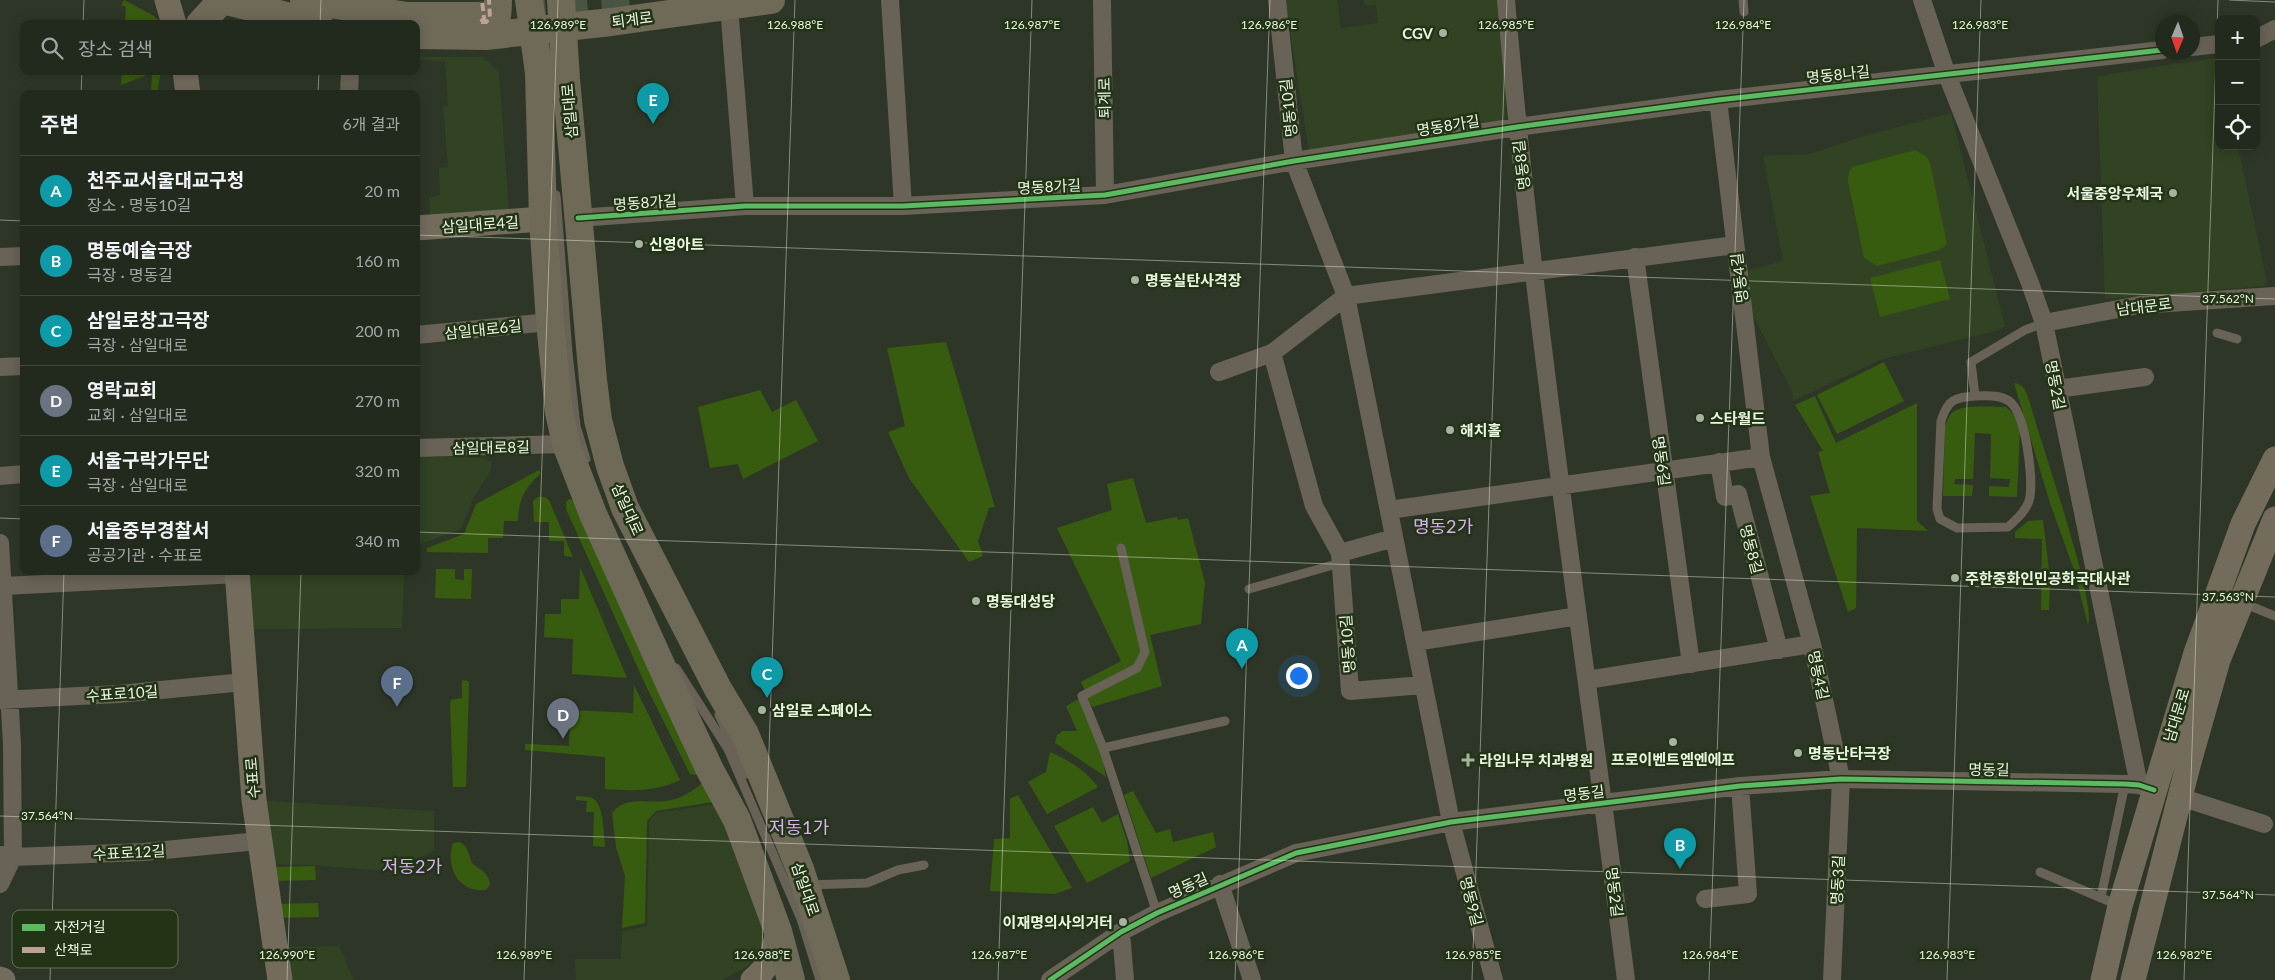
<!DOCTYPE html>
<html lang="ko">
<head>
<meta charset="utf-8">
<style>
	:root { --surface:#22291d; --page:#2a3126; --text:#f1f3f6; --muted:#a2a6a4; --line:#3f453b; --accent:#db2777 }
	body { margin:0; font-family:Lato,"Noto Sans KR",sans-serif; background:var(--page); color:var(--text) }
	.controls { position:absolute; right:15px; top:15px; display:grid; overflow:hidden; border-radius:10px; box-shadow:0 2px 12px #0003 }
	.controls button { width:45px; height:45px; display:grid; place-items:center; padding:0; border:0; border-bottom:1px solid var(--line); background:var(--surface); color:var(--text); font:25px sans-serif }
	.compass { position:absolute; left:2155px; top:15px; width:45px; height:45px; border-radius:50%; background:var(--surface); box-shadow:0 2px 12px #0003; rotate:182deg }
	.you { position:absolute; left:1298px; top:675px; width:18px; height:18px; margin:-12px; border:4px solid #fff; border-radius:50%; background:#1a73e8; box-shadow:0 0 0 8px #1a73e833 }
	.badge { display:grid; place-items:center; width:32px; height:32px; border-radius:50%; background:var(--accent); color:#fff; font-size:16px; font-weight:700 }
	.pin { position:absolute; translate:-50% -41px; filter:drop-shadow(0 1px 2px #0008) }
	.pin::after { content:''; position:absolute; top:26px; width:18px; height:15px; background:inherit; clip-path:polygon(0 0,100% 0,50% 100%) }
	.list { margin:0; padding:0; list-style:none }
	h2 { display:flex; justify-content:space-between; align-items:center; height:65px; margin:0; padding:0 20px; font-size:21px }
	h2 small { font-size:16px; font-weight:400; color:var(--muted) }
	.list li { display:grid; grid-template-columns:32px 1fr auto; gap:15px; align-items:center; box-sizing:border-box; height:70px; padding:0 20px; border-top:1px solid var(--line) }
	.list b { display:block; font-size:19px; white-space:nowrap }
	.list p { margin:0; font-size:16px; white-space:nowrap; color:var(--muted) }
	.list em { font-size:16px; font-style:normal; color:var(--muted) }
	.icon { flex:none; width:28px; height:28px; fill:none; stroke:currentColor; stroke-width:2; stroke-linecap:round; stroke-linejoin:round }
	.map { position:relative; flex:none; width:2275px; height:980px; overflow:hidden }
	.search { position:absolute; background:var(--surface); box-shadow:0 2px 12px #0003; left:20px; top:20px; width:400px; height:55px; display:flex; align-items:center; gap:12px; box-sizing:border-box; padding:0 18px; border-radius:10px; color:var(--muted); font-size:19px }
	.panel { position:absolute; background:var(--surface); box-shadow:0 2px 12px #0003; left:20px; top:90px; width:400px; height:485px; border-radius:10px }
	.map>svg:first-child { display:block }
	.built { fill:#314322 }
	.green { fill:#385c0f }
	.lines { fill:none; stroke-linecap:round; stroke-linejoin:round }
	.primary-tunnel { stroke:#4a5443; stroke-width:28; stroke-dasharray:28 14; stroke-linecap:butt }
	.lane { stroke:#696256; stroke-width:9 }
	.street { stroke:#696256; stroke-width:18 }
	.secondary { stroke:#736b5c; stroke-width:25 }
	.primary { stroke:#6f6958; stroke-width:28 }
	.quiet { stroke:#bda197; stroke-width:4; stroke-dasharray:8 4; stroke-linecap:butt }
	.cycleway-casing { stroke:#233416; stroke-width:8 }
	.cycleway { stroke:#5cba63; stroke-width:5 }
	.ticks { fill:none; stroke:#eaf5e3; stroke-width:1; stroke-opacity:0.45 }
	.poi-dot { fill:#a8b2a1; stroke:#233416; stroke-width:2 }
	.labels { text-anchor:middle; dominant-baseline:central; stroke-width:5; stroke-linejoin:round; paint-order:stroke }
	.street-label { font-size:15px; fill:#eaf5e3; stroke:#233416 }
	.poi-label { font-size:15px; font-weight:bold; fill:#eaf5e3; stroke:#233416; text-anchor:start }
	.quarter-label { font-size:18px; fill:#d9b0f1; stroke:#233416 }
	.key { fill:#233416; stroke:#5f6e54; stroke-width:1 }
	.key-label { font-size:14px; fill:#eaf5e3 }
	.ticks-label { font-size:12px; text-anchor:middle; fill:#eaf5e3; stroke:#233416; stroke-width:5; stroke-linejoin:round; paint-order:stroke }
</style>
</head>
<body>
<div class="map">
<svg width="2275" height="980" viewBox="0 0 2275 980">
	<rect width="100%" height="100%" fill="#2e3727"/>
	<path class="built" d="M1285 0H1337L1341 28 1378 23 1376 5 1365 6 1364 0H1498L1505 66 1506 120 1309 151Z
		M416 57H483L499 72 509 211 430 215 429 198 440 195 439 168 448 167 443 106 448 105 445 61 416 60Z
		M2219 57V146H2238L2267 282 2263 286 2105 299 2097 76Z
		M1951 113 2005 326 1999 330 1882 359 1793 401 1792 391 1752 314 1741 272 1783 261 1763 156 1810 154 1867 135Z
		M416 456 483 458 491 461V470L473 499 461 529 416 546Z
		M237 571H404L402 628 242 629Z
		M720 797 767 922 761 952 748 966 722 980H576L575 959H621L622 931 647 926 649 821 656 813 715 804Z
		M254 800 434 811V850L396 872 310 865 262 864Z
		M339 946 354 980H280L275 947Z"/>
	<path class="green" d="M124 0 154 16 162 24H125L126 7 121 5Z
		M122 71H161L157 94H151L152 73 121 85Z
		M1915 150 1927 157 1930 163 1947 244 1939 250 1877 266 1864 258 1848 181 1849 172 1852 167Z
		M1940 260 1950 299 1880 317 1870 278Z
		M946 342 995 507 989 508 978 541 983 556 969 562 909 478 888 432 905 426 887 348Z
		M1884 362 1904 401 1837 434 1817 395Z
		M2014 383C2026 385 2026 393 2030 403 2039 438 2097 602 2088 625L2074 570 2050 503Z
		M760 390 772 412 796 400 818 441 743 479 738 464 710 468 698 407Z
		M1815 396 1836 443 1917 403V521L1928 531 1857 528 1856 608 1848 612 1810 496 1830 493 1818 452 1823 451 1795 405Z
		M2006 407 2018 419 2020 427 2017 497 1989 496V486L2009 487 2010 479 1990 478 1991 434 1975 433 1973 479H1955L1954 484 1973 485 1972 496H1943L1945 426C1947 422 1949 415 1953 412 1963 404 1993 407 2006 407Z
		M539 470 541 473C524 489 519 498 518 521H504L503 538H488V553L427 552V548L464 534 476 504Z
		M1133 478 1146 523 1177 517 1178 520 1188 518 1205 583 1201 624 1150 635 1162 686 1092 707 1081 682 1121 661 1057 528 1112 510 1107 484Z
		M538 497H545L549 500 573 557 564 556V541H549V522H534L533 501Z
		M570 499 574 500 699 773 696 775 690 774 646 686 566 509V501Z
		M2043 520 2050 578 2049 610H2041L2042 539 2015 538V532L2028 521Z
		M580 567 627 678 572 674 573 639 544 637 545 614H561V599H579Z
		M436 569H455V579L464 580V569H472L471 599 435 598Z
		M462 680 468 681 469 684 466 787H453L450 704 451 700 462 698Z
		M634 685 680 780C656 792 632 791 605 789V757L525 750V744H529L569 746 570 710 633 713Z
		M1079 699 1102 755 1106 777 1055 743 1057 735 1063 731H1077L1066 706Z
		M1050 752C1070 761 1085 770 1098 787L1047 814 1028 782 1046 772Z
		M705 781 713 802 656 811 647 821 645 923 622 928 625 876 616 847 612 813C626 794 652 805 671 800 685 797 695 789 705 781Z
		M1133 791 1156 833 1170 829 1173 842 1213 832 1216 847 1151 878 1124 795Z
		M1018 795 1072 888 1055 894 990 891 994 839 1010 838V799Z
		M576 796C581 797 587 796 592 798 605 805 603 834 605 847L593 846 594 812H586L587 801 576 800Z
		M1093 807 1102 823 1118 814 1127 841 1130 861 1087 883 1054 826Z
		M459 842C469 846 468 854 472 863 481 871 489 872 490 885L486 890C459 893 445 868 453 843Z
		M315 866 316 880 271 881V867Z
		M318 903 319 917 274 918V904Z"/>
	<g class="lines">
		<path class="primary-tunnel" d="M476 16 634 1"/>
		<path class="lane" d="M1743 0 1744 12
			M556 195 568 353 576 426 586 459
			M2217 333 2237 339
			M1975 396C1986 396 1999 394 2009 401 2026 413 2033 477 2030 497 2028 509 2017 519 2008 527L1957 528 1940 519 1937 509 1941 421C1948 399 1954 398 1975 396Z
			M1975 396 1971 362 2025 330 2044 323
			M1121 548 1145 652 1137 668 1082 696 1103 748 1157 913
			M1249 589 1340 563
			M2243 603 2275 616
			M676 668 728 749 801 919 820 980
			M719 715 747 774
			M1103 748 1225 721
			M2040 872 2118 905
			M808 885 867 883 898 870 924 865
			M2101 897 2125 784"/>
		<path class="street" d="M890 0 903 206
			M1102 0 1105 195
			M1277 0 1294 161 1346 296 1451 822 1494 980
			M1506 0C1534 328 1585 653 1626 980
			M1922 0 1947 75 2030 283 2044 323 2139 785
			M729 7 745 206
			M2256 39 2275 29
			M2192 47 2219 44
			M349 94 350 71
			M1718 100 1761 457 1812 644 1841 779 1832 980
			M578 218 745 206H903L1105 195 1294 161 1517 127 1718 100 2162 50
			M0 257 24 256
			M1635 257 1691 664
			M2044 323 2139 305 2275 296
			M416 335 550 322
			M0 367 24 366
			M1219 372 1272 353
			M2057 389 2145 377
			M416 448 566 444
			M1719 462 1725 497 1738 494 1779 650
			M0 476 24 474
			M1389 510 1761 457
			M0 543 12 744 13 857 0 884
			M1340 553 1394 538
			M4 586 238 574
			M1415 642 1578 616
			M1587 680 1812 644
			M1423 685 1350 691 1340 553 1314 506 1272 353 1346 296 1735 245
			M0 700 119 694 244 682
			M2180 797 2264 824
			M0 855 13 857 144 852 258 841
			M1220 884 1252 980
			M1705 899 1748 894 1740 786
			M1121 932 1125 980
			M1050 980 1121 932 1157 913 1296 853 1451 822 1740 786 1841 779 2125 784 2139 785 2154 790"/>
		<path class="secondary" d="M167 0 174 24
			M185 71 188 94
			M416 228 543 219
			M237 571 254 800 280 980
			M0 979 3 980
			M753 980C770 967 774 951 778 931
			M2103 980 2120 906 2196 653 2243 524 2275 459
			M2133 980 2189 762 2218 660 2275 519"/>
		<path class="primary" d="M222 0 319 24
			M304 0 407 16H476
			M529 0 539 73 543 219 550 322 559 412 566 444 593 514 672 689 710 770 737 820 778 931 791 980
			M561 0 566 79 593 380 598 420 610 466 625 508 718 689 745 734 800 869 836 980
			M200 24 222 0
			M416 35 486 36 611 22 771 0
			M486 36C497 25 498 15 498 0"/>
		<path class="quiet" d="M481 22H486L490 18 489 0
			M481 22 484 18 482 0"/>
		<g class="cycleway-casing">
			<path id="cycleway" d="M578 218 745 206H903L1105 195 1294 161 1517 127 1718 100 2162 50
				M1050 980 1121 932 1157 913 1296 853 1451 822 1740 786 1841 779 2125 784 2139 785 2154 790"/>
		</g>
		<use href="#cycleway" class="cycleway"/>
	</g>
	<path class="ticks" d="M2229 0 2275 2M83 24 84 0M320 24 321 0M81 94 82 71M318 94 319 71M0 220 24 221M416 235 2275 299M0 518 24 519M416 532 2275 597M0 816 2275 895M50 980 64 571M287 980 301 571M524 980 558 0M761 980 795 0M998 980 1032 0M1235 980 1270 0M1472 980 1507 0M1709 980 1744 0M1947 980 1981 0M2184 980 2218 0"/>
	<g class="poi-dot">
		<circle cx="1443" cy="33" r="5"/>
		<circle cx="2173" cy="193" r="5"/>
		<circle cx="639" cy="244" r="5"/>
		<circle cx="1135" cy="280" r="5"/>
		<circle cx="1700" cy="418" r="5"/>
		<circle cx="1450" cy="430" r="5"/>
		<circle cx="1955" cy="578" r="5"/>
		<circle cx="976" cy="601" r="5"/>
		<circle cx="762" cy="710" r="5"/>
		<circle cx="1673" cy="742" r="5"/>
		<circle cx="1798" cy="753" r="5"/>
		<path d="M1465.5 752.5h5v5h5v5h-5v5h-5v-5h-5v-5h5z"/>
		<circle cx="1123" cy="922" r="5"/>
	</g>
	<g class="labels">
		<g class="street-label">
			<text transform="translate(632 19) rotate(-7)">퇴계로</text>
			<text transform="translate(1838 74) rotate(-6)">명동8나길</text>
			<text transform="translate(1104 98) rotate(-91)">퇴계로</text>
			<text transform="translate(1288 108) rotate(-96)">명동10길</text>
			<text transform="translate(569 111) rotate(-95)">삼일대로</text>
			<text transform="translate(1448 125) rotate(-9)">명동8가길</text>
			<text transform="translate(1521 165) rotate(-97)">명동8길</text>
			<text transform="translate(1049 186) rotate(-3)">명동8가길</text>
			<text transform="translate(645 202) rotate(-4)">명동8가길</text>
			<text transform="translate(480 224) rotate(-4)">삼일대로4길</text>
			<text transform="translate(1739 278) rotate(-97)">명동4길</text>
			<text transform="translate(2144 306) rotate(-7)">남대문로</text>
			<text transform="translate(483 329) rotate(-6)">삼일대로6길</text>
			<text transform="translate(2056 385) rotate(79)">명동2길</text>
			<text transform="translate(491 447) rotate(-1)">삼일대로8길</text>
			<text transform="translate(1662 461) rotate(82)">명동6길</text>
			<text transform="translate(628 509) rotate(66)">삼일대로</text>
			<text transform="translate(1752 549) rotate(75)">명동8길</text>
			<text transform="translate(1347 644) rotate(-94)">명동10길</text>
			<text transform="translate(1819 675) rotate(78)">명동4길</text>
			<text transform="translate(122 693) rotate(-4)">수표로10길</text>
			<text transform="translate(2176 715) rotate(-73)">남대문로</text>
			<text transform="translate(1989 769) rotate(1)">명동길</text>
			<text transform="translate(252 778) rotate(-95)">수표로</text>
			<text transform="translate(1584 793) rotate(-7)">명동길</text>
			<text transform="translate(129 852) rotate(-3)">수표로12길</text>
			<text transform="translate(1837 880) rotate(-87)">명동3길</text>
			<text transform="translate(1188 885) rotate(-24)">명동길</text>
			<text transform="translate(806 889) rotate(71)">삼일대로</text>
			<text transform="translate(1615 892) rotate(83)">명동2길</text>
			<text transform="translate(1472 901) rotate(75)">명동9길</text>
		</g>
		<g class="poi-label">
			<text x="1433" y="33" text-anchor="end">CGV</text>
			<text x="2163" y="193" text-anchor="end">서울중앙우체국</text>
			<text x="649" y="244">신영아트</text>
			<text x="1145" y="280">명동실탄사격장</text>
			<text x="1710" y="418">스타월드</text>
			<text x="1460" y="430">해치홀</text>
			<text x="1965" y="578">주한중화인민공화국대사관</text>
			<text x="986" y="601">명동대성당</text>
			<text x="772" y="710">삼일로 스페이스</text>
			<text x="1808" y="753">명동난타극장</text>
			<text x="1673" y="759" text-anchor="middle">프로이벤트엠엔에프</text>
			<text x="1479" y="760">라임나무 치과병원</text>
			<text x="1113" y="922" text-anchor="end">이재명의사의거터</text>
		</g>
		<g class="quarter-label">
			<text x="1443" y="526">명동2가</text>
			<text x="799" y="827">저동1가</text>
			<text x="412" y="866">저동2가</text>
		</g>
	</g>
	<rect x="12" y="910" width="166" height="58" rx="8" class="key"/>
	<rect x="22" y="924" width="23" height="7" fill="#5cba63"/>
	<rect x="22" y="947" width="23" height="6" fill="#bda197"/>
	<g class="key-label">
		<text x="54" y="932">자전거길</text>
		<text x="54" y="955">산책로</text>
	</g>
	<g class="ticks-label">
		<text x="558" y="29">126.989°E</text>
		<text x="795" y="29">126.988°E</text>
		<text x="1032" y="29">126.987°E</text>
		<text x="1269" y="29">126.986°E</text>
		<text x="1506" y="29">126.985°E</text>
		<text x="1743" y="29">126.984°E</text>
		<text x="1980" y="29">126.983°E</text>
		<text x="2228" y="303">37.562°N</text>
		<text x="2228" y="601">37.563°N</text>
		<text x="47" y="820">37.564°N</text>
		<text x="2228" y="899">37.564°N</text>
		<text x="287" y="959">126.990°E</text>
		<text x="524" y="959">126.989°E</text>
		<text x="762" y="959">126.988°E</text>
		<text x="999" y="959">126.987°E</text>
		<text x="1236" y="959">126.986°E</text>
		<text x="1473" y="959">126.985°E</text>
		<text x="1710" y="959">126.984°E</text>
		<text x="1947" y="959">126.983°E</text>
		<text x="2184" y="959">126.982°E</text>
	</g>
</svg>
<div class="controls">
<button>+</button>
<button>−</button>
<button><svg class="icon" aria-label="locate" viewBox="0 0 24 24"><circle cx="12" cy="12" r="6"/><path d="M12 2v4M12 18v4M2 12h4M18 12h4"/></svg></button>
</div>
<svg class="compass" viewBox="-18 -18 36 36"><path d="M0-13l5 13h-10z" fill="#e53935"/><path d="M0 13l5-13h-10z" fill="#a2a6a4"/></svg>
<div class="you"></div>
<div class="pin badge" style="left:1242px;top:669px;background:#0f9aa8">A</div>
<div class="pin badge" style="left:1680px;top:869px;background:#0f9aa8">B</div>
<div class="pin badge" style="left:767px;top:698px;background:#0f9aa8">C</div>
<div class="pin badge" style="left:563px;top:739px;background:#6b7280">D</div>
<div class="pin badge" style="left:653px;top:124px;background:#0f9aa8">E</div>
<div class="pin badge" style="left:397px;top:707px;background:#5c6f8a">F</div>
<div class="search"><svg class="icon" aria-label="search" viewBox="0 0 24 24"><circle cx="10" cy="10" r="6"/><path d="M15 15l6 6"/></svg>장소 검색</div>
<section class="panel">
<h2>주변<small>6개 결과</small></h2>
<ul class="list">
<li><span class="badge" style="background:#0f9aa8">A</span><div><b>천주교서울대교구청</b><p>장소 · 명동10길</p></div><em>20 m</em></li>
<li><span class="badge" style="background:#0f9aa8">B</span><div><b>명동예술극장</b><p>극장 · 명동길</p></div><em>160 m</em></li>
<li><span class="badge" style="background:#0f9aa8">C</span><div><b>삼일로창고극장</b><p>극장 · 삼일대로</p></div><em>200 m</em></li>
<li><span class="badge" style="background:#6b7280">D</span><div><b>영락교회</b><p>교회 · 삼일대로</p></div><em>270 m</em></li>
<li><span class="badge" style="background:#0f9aa8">E</span><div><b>서울구락가무단</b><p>극장 · 삼일대로</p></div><em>320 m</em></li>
<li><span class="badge" style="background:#5c6f8a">F</span><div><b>서울중부경찰서</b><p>공공기관 · 수표로</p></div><em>340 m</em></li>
</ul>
</section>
</div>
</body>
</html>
